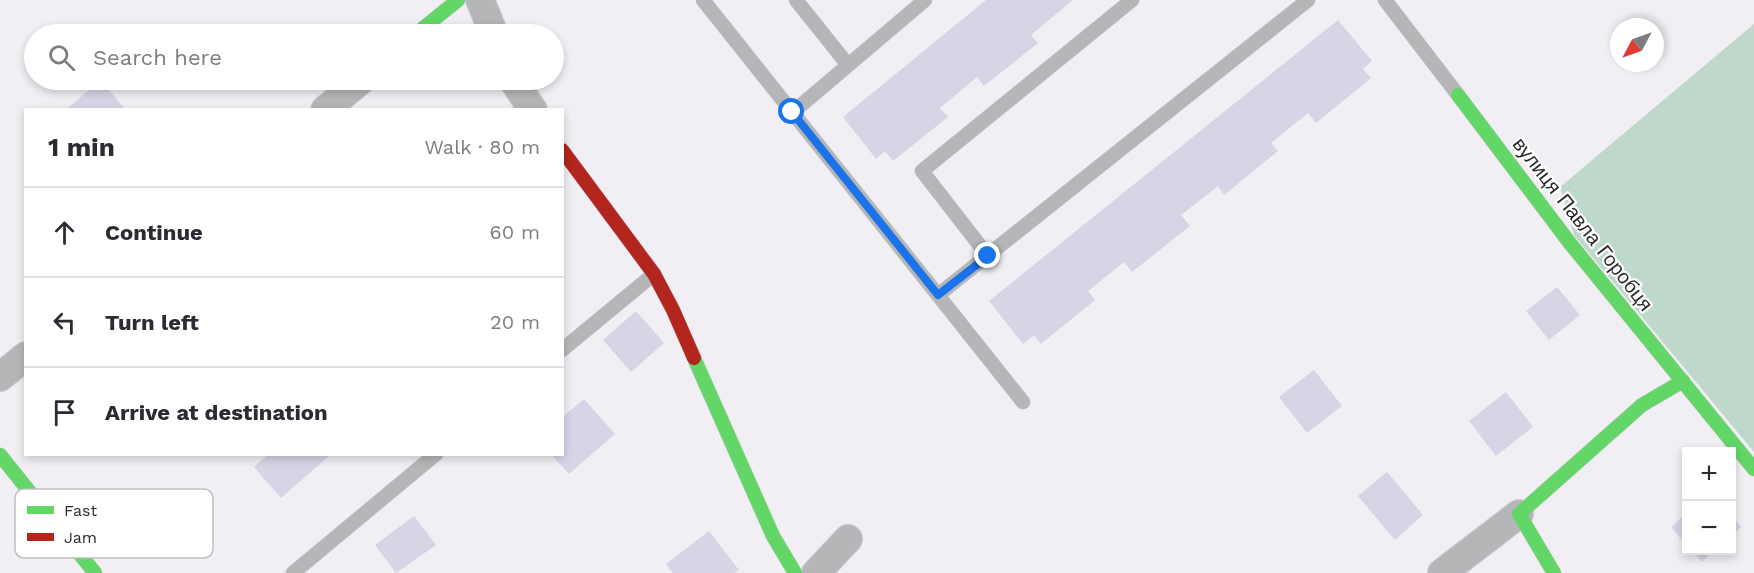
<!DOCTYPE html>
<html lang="en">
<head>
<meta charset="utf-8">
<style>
	:root { --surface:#fff; --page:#f2f2f3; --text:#2b2b33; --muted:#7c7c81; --line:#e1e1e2 }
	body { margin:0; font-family:"Work Sans",sans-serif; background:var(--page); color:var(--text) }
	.controls { position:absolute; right:18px; bottom:18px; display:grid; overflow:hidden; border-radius:0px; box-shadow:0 3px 9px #0003 }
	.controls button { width:54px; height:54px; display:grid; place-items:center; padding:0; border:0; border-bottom:2px solid var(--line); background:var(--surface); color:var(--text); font:30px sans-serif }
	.compass { position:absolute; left:1610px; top:18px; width:54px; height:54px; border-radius:50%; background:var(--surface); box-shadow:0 3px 9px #0003; rotate:229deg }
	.stop { position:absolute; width:18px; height:18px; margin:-14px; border:4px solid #1a73e8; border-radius:50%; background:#fff }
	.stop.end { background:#1a73e8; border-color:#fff; box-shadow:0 2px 6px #0008 }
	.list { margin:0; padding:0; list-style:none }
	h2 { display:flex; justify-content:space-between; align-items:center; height:78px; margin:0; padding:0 24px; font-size:26px }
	h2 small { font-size:20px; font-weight:400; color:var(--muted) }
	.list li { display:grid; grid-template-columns:39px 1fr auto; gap:18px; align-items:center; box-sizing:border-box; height:90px; padding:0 24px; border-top:2px solid var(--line) }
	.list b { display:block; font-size:22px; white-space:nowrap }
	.list em { font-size:20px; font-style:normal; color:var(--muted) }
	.icon { flex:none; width:33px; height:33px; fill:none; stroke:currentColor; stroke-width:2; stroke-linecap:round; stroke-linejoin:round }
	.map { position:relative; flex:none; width:1754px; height:573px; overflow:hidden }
	.search { position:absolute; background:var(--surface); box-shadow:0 3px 9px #0003; left:24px; top:24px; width:540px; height:66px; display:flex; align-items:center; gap:15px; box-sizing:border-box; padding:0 21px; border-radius:33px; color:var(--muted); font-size:22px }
	.panel { position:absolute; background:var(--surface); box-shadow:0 3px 9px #0003; left:24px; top:108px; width:540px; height:348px; border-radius:0px }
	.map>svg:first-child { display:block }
	.green { fill:#bed9cb }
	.building { fill:#d7d4e6 }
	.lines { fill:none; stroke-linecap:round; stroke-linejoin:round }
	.lane-casing { stroke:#cdcbcf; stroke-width:15 }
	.street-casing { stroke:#cdcbcf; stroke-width:30 }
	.fast-casing { stroke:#cdcbcf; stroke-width:15 }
	.jam-casing { stroke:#cdcbcf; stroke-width:15 }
	.lane { stroke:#b5b6b7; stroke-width:14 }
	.street { stroke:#b5b6b7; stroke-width:28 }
	.fast { stroke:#63d668; stroke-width:14 }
	.jam { stroke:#b3261e; stroke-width:14 }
	.route { stroke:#1a73e8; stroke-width:8 }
	.labels { text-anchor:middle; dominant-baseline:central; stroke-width:4.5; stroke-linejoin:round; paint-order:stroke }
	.street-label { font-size:20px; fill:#2b292c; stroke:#fff }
	.key { fill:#fff; stroke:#bfbfc0; stroke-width:1.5 }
	.key-label { font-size:16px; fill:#2b292c }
</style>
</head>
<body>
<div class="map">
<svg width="1754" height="573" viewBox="0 0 1754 573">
	<rect width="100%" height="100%" fill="#f1eef4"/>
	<path class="green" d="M1754 24V452L1574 235 1560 187Z"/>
	<path class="building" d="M986 0H1073L1031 35 1038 43 984 86 977 77 940 108 948 117 893 161 885 151 876 159 843 117Z
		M1338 20 1372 61 1363 69 1371 78 1316 123 1308 113 1271 143 1278 151 1224 195 1218 186 1181 215 1190 226 1132 272 1124 262 1088 291 1095 300 1041 344 1034 335 1023 344 989 301Z
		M100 80 126 110H66Z
		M1557 287 1580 315 1549 340 1526 311Z
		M636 311 664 343 631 372 603 340Z
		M1314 370 1342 406 1307 433 1279 397Z
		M1506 392 1533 427 1496 456 1469 421Z
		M584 399 615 434 569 474 551 454H562V417Z
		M269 454H328L329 456 281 498 254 467Z
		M1387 472 1423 515 1395 540 1358 496Z
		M1686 513V545L1671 527Z
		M414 516 436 545 396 573 375 545Z
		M1732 517 1741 527 1732 536Z
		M709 531 739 570 734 573H673L666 564Z
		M1692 550H1715L1702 562Z"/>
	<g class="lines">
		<g class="lane-casing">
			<path id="lane" d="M703 0 1023 402
				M796 0 848 65
				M1385 0 1458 95
				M793 112 925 0
				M988 256 922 171 1132 0
				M938 295 1308 0
				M562 350 654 274
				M293 573 436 454"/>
		</g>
		<g class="street-casing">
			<path id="street" d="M480 0 494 34
				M513 80 533 110
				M325 110 361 80
				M0 377 26 356
				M816 573 848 539
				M1442 573 1519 514"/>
		</g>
		<g class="fast-casing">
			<path id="fast" d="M416 34 458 0
				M1458 95 1569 242 1754 469
				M694 358 773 536 795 573
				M0 455 95 573
				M1554 573 1519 514 1642 405 1683 381"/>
		</g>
		<g class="jam-casing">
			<path id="jam" d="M562 150 654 274 673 310 694 358"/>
		</g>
		<use href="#lane" class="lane"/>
		<use href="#street" class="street"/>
		<use href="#fast" class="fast"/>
		<use href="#jam" class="jam"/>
	</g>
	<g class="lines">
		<path class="route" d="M792 112 938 295 988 256"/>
	</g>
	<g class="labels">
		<g class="street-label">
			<text transform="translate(1583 224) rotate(52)">вулиця Павла Горобця</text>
		</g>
	</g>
	<rect x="15" y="489" width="198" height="69" rx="9" class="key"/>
	<rect x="27" y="506" width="27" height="8" fill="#63d668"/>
	<rect x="27" y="533" width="27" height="8" fill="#b3261e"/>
	<g class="key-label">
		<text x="64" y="516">Fast</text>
		<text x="64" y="543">Jam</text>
	</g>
</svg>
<div class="controls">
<button>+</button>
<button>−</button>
</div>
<svg class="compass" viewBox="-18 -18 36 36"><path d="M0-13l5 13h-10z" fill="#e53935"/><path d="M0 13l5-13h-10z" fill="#7c7c81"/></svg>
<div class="stop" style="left:792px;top:112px"></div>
<div class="stop end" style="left:988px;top:256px"></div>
<div class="search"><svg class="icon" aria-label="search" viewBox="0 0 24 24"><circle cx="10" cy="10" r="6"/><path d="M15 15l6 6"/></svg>Search here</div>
<section class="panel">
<h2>1 min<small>Walk · 80 m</small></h2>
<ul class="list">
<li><svg class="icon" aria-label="ahead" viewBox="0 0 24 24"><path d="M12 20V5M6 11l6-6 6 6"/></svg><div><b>Continue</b></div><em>60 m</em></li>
<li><svg class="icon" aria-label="left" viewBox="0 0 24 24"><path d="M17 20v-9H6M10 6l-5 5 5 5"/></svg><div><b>Turn left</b></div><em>20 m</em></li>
<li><svg class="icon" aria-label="arrive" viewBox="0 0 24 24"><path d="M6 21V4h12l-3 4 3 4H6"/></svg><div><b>Arrive at destination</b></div></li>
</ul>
</section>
</div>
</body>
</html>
